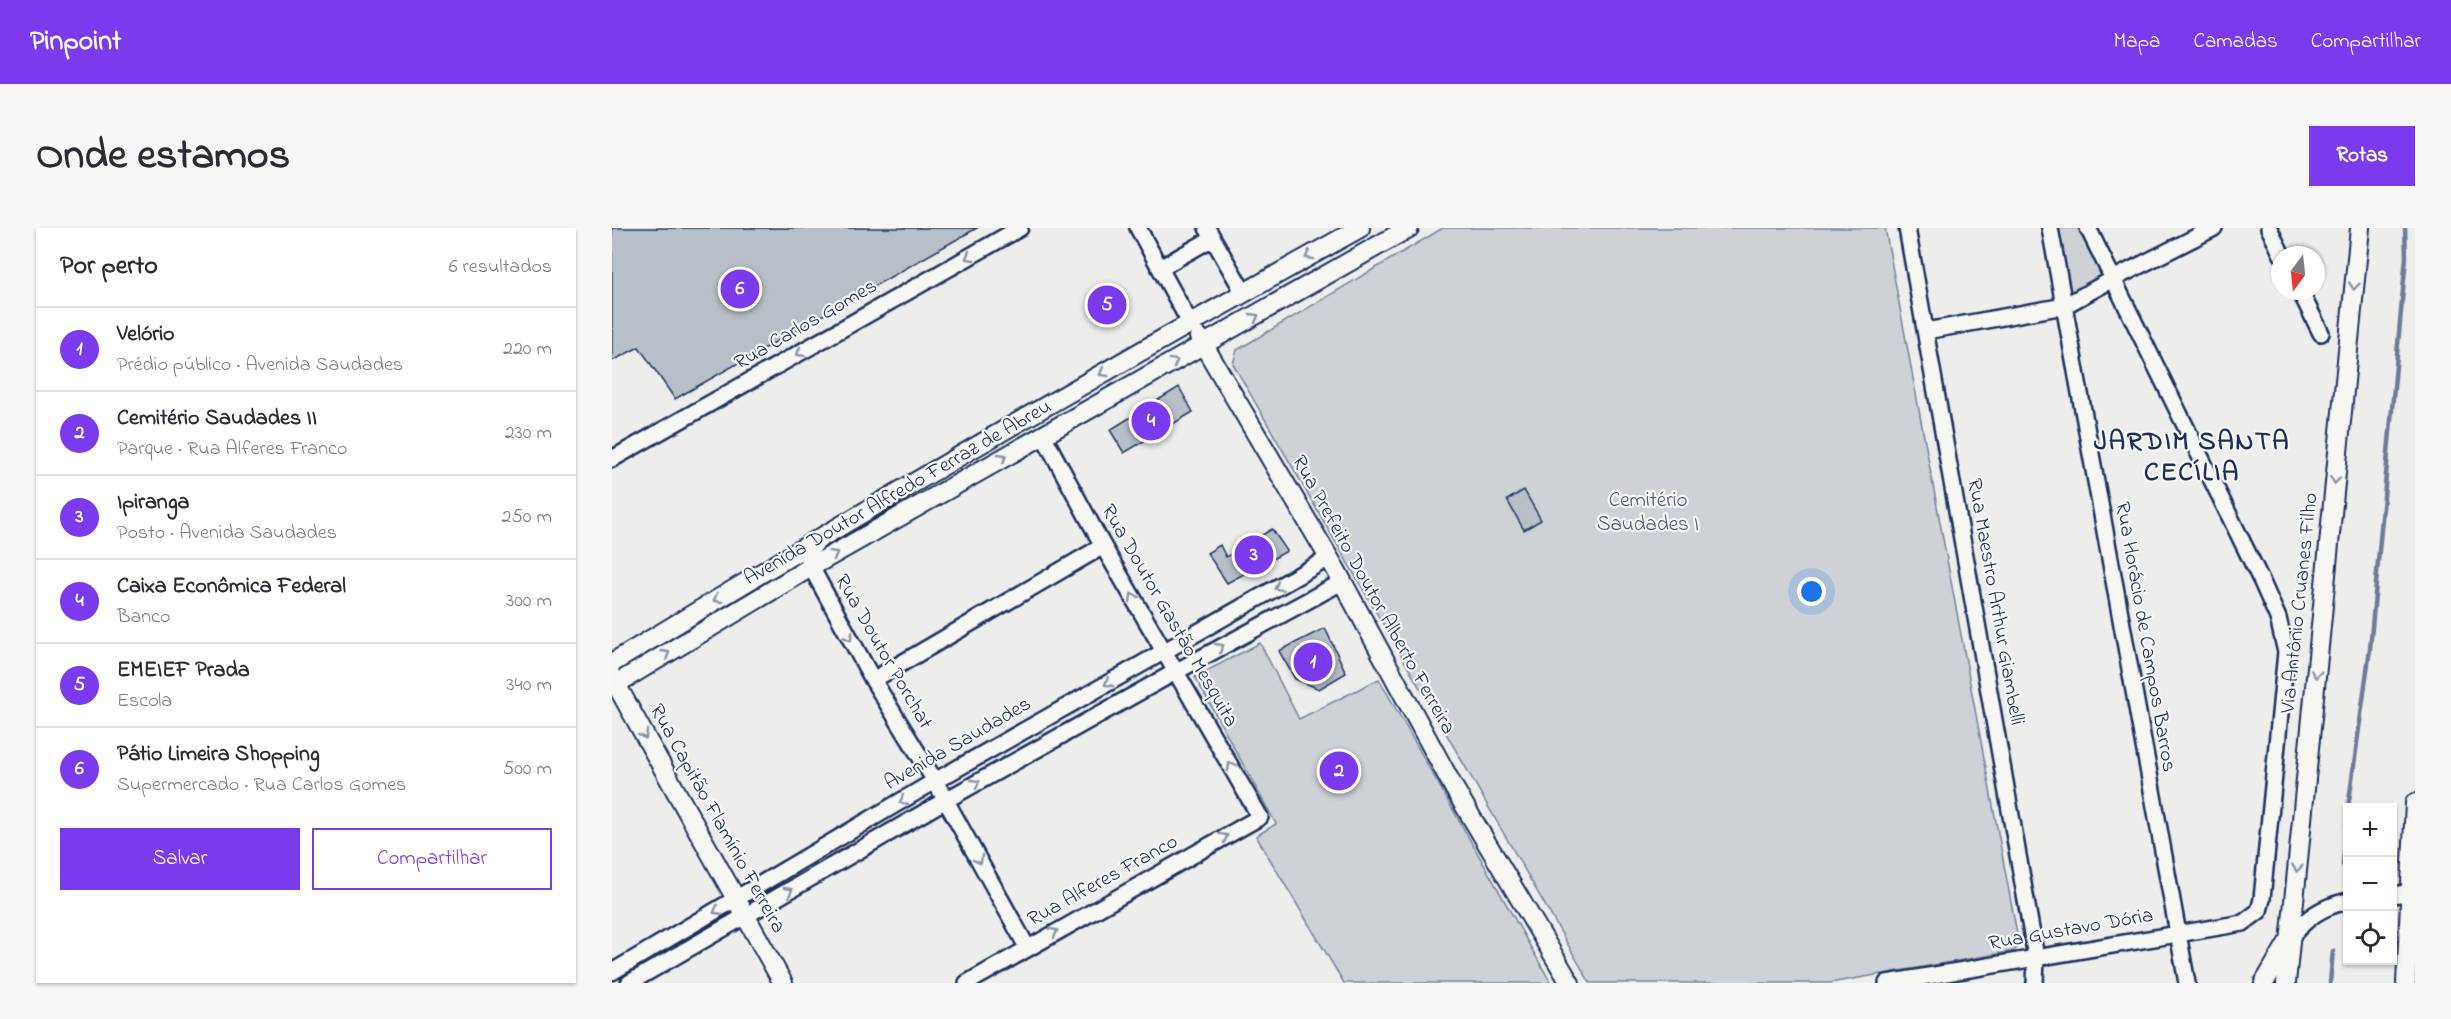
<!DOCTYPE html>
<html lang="pt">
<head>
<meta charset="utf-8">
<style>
	:root { --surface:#fff; --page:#f7f7f7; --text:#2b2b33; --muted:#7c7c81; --line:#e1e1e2; --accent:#7c3aed }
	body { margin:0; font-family:"Indie Flower",sans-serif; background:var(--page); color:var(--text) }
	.controls { position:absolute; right:18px; bottom:18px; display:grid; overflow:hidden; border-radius:0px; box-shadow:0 2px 4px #0004 }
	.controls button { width:54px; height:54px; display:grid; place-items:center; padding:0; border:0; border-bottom:2px solid var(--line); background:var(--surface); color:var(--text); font:30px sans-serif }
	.compass { position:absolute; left:1659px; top:18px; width:54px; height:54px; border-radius:50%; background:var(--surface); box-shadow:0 2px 4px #0004; rotate:195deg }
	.you { position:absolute; left:1200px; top:364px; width:21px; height:21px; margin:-15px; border:4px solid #fff; border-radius:50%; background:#1a73e8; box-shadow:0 0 0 9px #1a73e833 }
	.badge { display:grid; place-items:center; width:39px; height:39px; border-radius:50%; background:var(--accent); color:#fff; font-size:20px; font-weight:700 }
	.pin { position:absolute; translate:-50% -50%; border:3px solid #fff; box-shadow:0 2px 6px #0006 }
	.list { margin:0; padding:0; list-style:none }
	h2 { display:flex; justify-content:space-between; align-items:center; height:78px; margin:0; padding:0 24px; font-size:26px }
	h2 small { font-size:20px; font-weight:400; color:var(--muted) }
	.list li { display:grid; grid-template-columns:39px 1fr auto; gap:18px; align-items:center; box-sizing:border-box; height:84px; padding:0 24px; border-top:2px solid var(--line) }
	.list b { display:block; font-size:22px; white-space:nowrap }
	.list p { margin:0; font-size:20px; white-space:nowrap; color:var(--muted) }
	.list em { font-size:20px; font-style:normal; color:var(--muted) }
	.actions { display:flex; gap:12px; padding:18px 24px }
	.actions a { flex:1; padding:14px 0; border:2px solid var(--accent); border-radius:0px; text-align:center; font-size:21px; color:var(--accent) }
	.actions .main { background:var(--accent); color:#fff }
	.icon { flex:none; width:33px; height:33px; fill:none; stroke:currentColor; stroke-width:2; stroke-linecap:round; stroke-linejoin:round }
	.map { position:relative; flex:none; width:1803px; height:755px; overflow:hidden; border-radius:0px }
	header { display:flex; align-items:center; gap:36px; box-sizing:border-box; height:84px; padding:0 30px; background:var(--accent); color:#fff }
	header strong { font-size:28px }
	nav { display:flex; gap:33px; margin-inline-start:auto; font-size:21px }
	.intro { display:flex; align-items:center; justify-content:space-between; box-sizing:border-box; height:144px; padding:0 36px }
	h1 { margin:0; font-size:42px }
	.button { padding:15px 27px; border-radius:0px; background:var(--accent); color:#fff; font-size:21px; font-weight:700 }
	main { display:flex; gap:36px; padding:0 36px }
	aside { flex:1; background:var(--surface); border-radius:0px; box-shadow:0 2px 4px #0004 }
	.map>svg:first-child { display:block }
	.green { fill:#ced2d7; stroke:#74809a; stroke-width:1.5 }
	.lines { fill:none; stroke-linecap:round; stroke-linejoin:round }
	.stream { stroke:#6e7a96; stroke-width:4.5 }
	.building { fill:#b9bfc8; stroke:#1b2f5e; stroke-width:1.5 }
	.minor-casing { stroke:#1b2f5e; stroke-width:20 }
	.major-casing { stroke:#1b2f5e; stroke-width:22 }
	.minor { stroke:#f6f6f2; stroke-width:15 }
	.major { stroke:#f6f6f2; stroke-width:18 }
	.oneway { stroke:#8892a8 }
	.labels { text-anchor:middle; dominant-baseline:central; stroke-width:4.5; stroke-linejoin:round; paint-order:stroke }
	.street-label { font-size:21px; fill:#1b2f5e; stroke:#f6f6f2 }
	.park-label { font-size:21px; fill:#48587c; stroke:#f6f6f2 }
	.district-label { font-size:27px; font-weight:bold; letter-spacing:1.5px; fill:#1b2f5e; stroke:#f6f6f2 }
</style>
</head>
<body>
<header>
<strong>Pinpoint</strong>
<nav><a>Mapa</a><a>Camadas</a><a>Compartilhar</a></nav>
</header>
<div class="intro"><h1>Onde estamos</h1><a class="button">Rotas</a></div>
<main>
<aside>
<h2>Por perto<small>6 resultados</small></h2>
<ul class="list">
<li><span class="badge">1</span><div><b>Velório</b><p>Prédio público · Avenida Saudades</p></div><em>220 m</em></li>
<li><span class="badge">2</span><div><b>Cemitério Saudades II</b><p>Parque · Rua Alferes Franco</p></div><em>230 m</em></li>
<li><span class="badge">3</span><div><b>Ipiranga</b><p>Posto · Avenida Saudades</p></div><em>250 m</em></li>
<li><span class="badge">4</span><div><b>Caixa Econômica Federal</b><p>Banco</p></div><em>300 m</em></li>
<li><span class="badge">5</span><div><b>EMEIEF Prada</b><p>Escola</p></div><em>340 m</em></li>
<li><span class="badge">6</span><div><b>Pátio Limeira Shopping</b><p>Supermercado · Rua Carlos Gomes</p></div><em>500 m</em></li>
</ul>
<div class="actions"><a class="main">Salvar</a><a>Compartilhar</a></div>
</aside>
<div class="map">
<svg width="1803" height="755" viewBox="0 0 1803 755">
	<rect width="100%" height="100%" fill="#edeeec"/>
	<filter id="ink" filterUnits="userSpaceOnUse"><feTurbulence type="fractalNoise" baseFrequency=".0167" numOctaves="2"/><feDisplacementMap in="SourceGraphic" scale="12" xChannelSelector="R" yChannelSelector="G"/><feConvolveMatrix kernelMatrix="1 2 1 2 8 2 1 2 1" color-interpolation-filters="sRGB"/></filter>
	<g filter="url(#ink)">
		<path class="green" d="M831 0H1273L1407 717 1402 723 1218 755H978L621 136 625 122Z
			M1445 0H1467L1494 50 1458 70Z
			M648 415 687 491 767 451 939 755H732L644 608 664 596 583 449Z"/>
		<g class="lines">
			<path class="stream" d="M1736 580 1758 421 1794 29 1793 0
				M1731 637 1736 586
				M1718 755 1721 723"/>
		</g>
		<path class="building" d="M0 0H365L63 171 27 119 0 133Z
			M567 159 581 184 512 225 498 202Z
			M912 262 929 292 912 302 895 272Z
			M660 301 675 323 615 355 595 325 608 317 614 329Z
			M713 400 734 445 707 461 683 451 667 423Z"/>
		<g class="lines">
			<g class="minor-casing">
				<path id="minor" d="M526 0 578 95
					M595 0 632 65
					M1295 0 1424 729 1423 755
					M1438 0 1575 755
					M1657 0 1670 27
					M548 40 601 10
					M1688 63 1709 105
					M1314 103 1452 78 1501 51 1602 0
					M0 231 408 0
					M206 313C198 322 194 327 199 339L261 452 323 553 415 719
					M261 452 491 318
					M1780 667 1803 664
					M1678 710C1695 689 1709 679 1736 673
					M0 744 323 553 717 330
					M17 755 334 572 565 443 730 354
					M355 755 648 589 491 318 431 207
					M1275 755 1631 695 1647 683 1650 671 1674 424 1666 390 1649 352 1476 0"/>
			</g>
			<g class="major-casing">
				<path id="major" d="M587 109 723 340 842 560 958 755
					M0 435C247 285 496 140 748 0
					M0 449 171 755
					M4 456 199 339 797 0
					M1652 755 1675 716
					M1674 755 1748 0
					M1794 755 1803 575"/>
			</g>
			<use href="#minor" class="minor"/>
			<use href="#major" class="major"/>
		</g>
		<defs><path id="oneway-chevron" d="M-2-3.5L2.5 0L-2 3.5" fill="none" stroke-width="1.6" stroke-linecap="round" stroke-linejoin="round" transform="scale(1.5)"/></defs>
		<g class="oneway">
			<use href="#oneway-chevron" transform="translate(697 28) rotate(151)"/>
			<use href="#oneway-chevron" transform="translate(357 29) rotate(150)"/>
			<use href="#oneway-chevron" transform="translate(1742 58) rotate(96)"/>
			<use href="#oneway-chevron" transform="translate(643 89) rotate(-30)"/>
			<use href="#oneway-chevron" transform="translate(188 125) rotate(150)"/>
			<use href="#oneway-chevron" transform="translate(562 134) rotate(-29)"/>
			<use href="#oneway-chevron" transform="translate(491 145) rotate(150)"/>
			<use href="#oneway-chevron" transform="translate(391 229) rotate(-30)"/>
			<use href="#oneway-chevron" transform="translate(1723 252) rotate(96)"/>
			<use href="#oneway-chevron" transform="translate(222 326) rotate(-30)"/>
			<use href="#oneway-chevron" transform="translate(666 359) rotate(151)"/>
			<use href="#oneway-chevron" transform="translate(521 369) rotate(-121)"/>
			<use href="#oneway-chevron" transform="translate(105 371) rotate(149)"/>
			<use href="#oneway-chevron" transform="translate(237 409) rotate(61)"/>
			<use href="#oneway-chevron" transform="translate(608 419) rotate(-29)"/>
			<use href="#oneway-chevron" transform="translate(54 426) rotate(-31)"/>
			<use href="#oneway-chevron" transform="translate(1704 446) rotate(96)"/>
			<use href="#oneway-chevron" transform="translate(496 455) rotate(150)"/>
			<use href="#oneway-chevron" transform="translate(32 507) rotate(61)"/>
			<use href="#oneway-chevron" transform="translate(619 538) rotate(-120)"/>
			<use href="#oneway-chevron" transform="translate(364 555) rotate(-29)"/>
			<use href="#oneway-chevron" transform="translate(291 573) rotate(149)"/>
			<use href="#oneway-chevron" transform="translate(612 609) rotate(-29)"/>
			<use href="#oneway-chevron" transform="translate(367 632) rotate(61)"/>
			<use href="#oneway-chevron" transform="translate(1685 640) rotate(96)"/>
			<use href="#oneway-chevron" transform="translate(177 663) rotate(-30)"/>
			<use href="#oneway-chevron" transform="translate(105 683) rotate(150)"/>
			<use href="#oneway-chevron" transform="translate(442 704) rotate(-29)"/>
		</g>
	</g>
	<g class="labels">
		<g class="street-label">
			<text transform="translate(194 97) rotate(-30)">Rua Carlos Gomes</text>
			<text transform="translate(286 265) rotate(-30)">Avenida Doutor Alfredo Ferraz de Abreu</text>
			<text transform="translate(761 367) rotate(61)">Rua Prefeito Doutor Alberto Ferreira</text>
			<text transform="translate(1383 374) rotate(80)">Rua Maestro Arthur Giambelli</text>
			<text transform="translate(1688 375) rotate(-84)">Via Antônio Cruanes Filho</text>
			<text transform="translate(557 388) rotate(60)">Rua Doutor Gastão Mesquita</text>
			<text transform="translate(1533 409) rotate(80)">Rua Horácio de Campos Barros</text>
			<text transform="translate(271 424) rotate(60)">Rua Doutor Porchat</text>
			<text transform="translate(346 516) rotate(-30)">Avenida Saudades</text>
			<text transform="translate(105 591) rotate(61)">Rua Capitão Flamínio Ferreira</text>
			<text transform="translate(491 653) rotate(-29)">Rua Alferes Franco</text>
			<text transform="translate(1459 702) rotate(-10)">Rua Gustavo Dória</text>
		</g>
		<g class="park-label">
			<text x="1036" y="273">Cemitério<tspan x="1036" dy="24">Saudades I</tspan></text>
		</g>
		<g class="district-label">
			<text x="1580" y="214">JARDIM SANTA<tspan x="1580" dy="31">CECÍLIA</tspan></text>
		</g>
	</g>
</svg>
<div class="controls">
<button>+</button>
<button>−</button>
<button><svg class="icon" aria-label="locate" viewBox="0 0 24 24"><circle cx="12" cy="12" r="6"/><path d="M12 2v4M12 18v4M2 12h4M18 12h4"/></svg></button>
</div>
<svg class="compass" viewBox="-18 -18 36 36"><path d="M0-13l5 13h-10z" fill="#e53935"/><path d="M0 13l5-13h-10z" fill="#7c7c81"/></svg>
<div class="you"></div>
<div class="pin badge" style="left:701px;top:434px">1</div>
<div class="pin badge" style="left:727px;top:543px">2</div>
<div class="pin badge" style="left:642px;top:327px">3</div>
<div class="pin badge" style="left:539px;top:193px">4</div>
<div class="pin badge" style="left:495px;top:77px">5</div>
<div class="pin badge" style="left:128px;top:61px">6</div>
</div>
</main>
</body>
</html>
